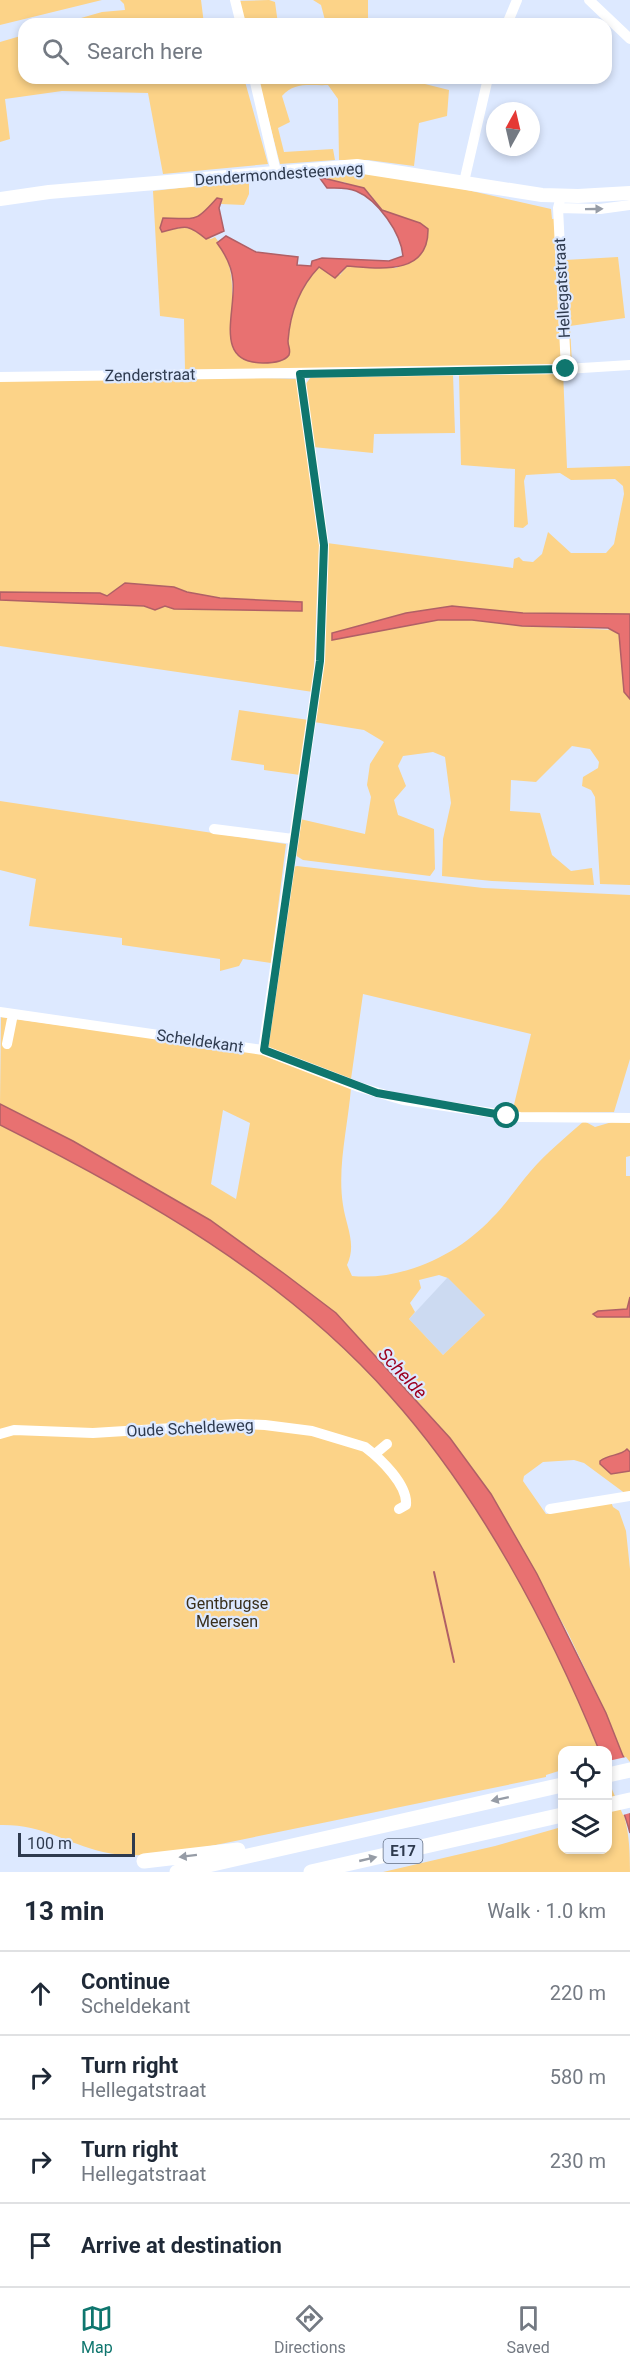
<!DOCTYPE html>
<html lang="en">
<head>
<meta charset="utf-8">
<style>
	:root { --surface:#fff; --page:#f6f6f7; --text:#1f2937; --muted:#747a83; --line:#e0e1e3; --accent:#0f766e }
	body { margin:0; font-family:Roboto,sans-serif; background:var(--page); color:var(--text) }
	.controls { position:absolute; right:18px; bottom:18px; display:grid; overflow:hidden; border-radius:12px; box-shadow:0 3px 9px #0003 }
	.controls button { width:54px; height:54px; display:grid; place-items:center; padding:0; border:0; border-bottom:2px solid var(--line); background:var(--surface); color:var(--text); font:30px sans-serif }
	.compass { position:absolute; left:486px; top:102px; width:54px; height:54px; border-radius:50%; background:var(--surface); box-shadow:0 3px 9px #0003; rotate:8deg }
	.scale { position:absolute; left:18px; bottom:15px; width:117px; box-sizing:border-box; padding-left:6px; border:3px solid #2e3a4e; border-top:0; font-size:16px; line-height:21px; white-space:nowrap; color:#2e3a4e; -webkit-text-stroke:4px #dde9ff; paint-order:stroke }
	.stop { position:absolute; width:18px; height:18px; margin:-14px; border:4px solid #0f766e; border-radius:50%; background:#fff }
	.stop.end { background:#0f766e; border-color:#fff; box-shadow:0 2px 6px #0008 }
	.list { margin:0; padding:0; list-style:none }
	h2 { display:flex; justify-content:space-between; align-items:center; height:78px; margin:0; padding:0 24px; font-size:26px }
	h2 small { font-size:20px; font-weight:400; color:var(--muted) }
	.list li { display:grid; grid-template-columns:39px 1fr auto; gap:18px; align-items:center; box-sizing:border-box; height:84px; padding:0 24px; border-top:2px solid var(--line) }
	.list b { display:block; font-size:22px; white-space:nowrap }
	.list p { margin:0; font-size:20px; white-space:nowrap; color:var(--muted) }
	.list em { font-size:20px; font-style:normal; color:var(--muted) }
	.icon { flex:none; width:33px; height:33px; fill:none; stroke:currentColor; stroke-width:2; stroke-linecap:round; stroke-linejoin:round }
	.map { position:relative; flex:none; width:630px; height:1872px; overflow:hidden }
	.search { position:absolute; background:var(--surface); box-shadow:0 3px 9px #0003; left:18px; right:18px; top:18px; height:66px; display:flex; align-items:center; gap:15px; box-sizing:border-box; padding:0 21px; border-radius:18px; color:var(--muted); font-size:22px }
	.sheet { height:414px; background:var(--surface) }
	nav { display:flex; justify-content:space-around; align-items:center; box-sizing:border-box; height:84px; border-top:2px solid var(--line); background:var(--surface); font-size:16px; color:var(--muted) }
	nav a { display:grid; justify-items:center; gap:3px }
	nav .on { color:var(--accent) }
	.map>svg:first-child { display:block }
	.built { fill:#ccdaf1 }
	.green { fill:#fcd388; fill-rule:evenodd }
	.water { fill:#e87171; stroke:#b06066; stroke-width:1.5 }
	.pier { fill:#dde9ff }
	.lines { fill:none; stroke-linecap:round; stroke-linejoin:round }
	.stream { stroke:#b06066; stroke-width:2 }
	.minor { stroke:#fff; stroke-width:10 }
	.major { stroke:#fff; stroke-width:14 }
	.highway { stroke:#fff; stroke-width:15 }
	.oneway { fill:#969ca6 }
	.route { stroke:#0f766e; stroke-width:8 }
	.labels { text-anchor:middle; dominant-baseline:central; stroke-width:4.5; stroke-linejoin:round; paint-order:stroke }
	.shield { fill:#dde9ff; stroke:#626e83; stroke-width:1.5 }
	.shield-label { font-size:15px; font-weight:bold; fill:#2e3a4e }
	.street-label { font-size:16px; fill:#2e3a4e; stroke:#dde9ff }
	.park-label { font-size:16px; fill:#3a2f1b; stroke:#dde9ff }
	.water-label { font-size:18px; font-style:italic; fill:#9c0021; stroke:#dde9ff }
</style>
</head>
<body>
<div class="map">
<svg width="630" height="1872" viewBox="0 0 630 1872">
	<rect width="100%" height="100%" fill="#dde9ff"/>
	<path class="built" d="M448 1277 485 1315 443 1355 409 1319Z"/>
	<path class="green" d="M0 0H102L0 25Z
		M120 0H201L204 24H60L102 12 125 10 124 4Z
		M269 0 275 2 278 24H244L238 1Z
		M313 0H368V20L373 24H326L321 5Z
		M24 35V78H244L268 164 163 174 148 93 62 91 5 99 10 139 0 142V42Z
		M258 78H416L417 82 449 90 447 116 419 123 414 166 368 160H339L338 99 328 85C310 86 295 81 282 96L290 122 278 128 284 152 333 149 335 160 280 164Z
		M348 172 423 180 551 209 552 219 561 218 565 260 618 257 625 318 570 326 572 364 185 370 184 319 160 316 153 191 249 180V194L244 205 221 204 222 199 215 200C209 216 191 222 175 218L160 228 163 232C187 225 189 226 211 239L215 237C240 268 230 304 232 343L286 358 290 350C279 327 303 284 319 267L340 275 347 266 396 268 413 260 420 223 382 210 369 193 344 182 328 181 323 177 328 173Z
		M563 371 567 468 630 466V614L523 613 452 606 406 613 332 633V640L438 620H472L522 626 615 630 619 634 630 699V885L600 884 595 797 591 790 582 786 583 777 598 768 599 762 590 749 572 746 536 782 511 780 510 811 540 813 552 855 571 871 592 868 594 885 492 881 442 876 443 839 451 803 445 757 433 752 403 756 398 766 406 786 394 800 398 815 434 829 435 869 430 876 303 860 295 855 300 819 365 834 371 797 367 785 370 764 384 742 364 730 314 722 327 543 513 568 514 559 519 557 523 561 533 562 542 554 548 532 571 553H606L614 544 624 494 623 486 615 479 571 480 560 473 526 475 524 481 528 524 523 528 514 527 515 469 461 465 459 374Z
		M453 374 455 433 374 434 373 453 313 447 305 385 311 377Z
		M234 377 297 379 319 545 313 692 0 646V600L145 606 155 610 165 606 174 609 248 610 302 602 220 598 187 592 174 587 125 583 107 596 100 593 0 592V381Z
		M239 710 309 720 300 775 264 770V765L231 760Z
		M0 801 286 844 271 963 243 959 239 966 220 971V959L122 945V938L29 926 36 879 0 870Z
		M297 866 483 888 630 895V1059L614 1112 512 1113 531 1034 363 994 351 1079 269 1048 267 1040 294 867Z
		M1 1017 260 1053 351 1088C348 1126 337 1167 343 1205 346 1226 357 1244 347 1265L352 1276C402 1281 458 1255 492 1218 506 1204 517 1187 530 1172 546 1153 566 1137 584 1121L595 1127 612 1122H630V1156L626 1157V1176H630V1452L627 1450 611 1474 630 1471V1497L584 1463 574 1460 543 1462 524 1476 523 1481 546 1514 611 1502 613 1507 619 1511 626 1531 630 1569V1767L623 1756 606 1713 568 1633 491 1494 450 1438 336 1313 210 1220 73 1141 0 1104ZM223 1110 250 1123 236 1199 211 1184ZM439 1275 448 1278 485 1315 443 1355 409 1319 415 1312 410 1303 421 1288 419 1280Z
		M0 1125C141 1196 284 1276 390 1396 479 1495 549 1626 599 1750H562V1770L546 1775V1777L196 1849C165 1853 134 1859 103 1852 65 1843 43 1824 0 1825Z
		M608 1772C625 1814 630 1826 630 1872H383L495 1846 558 1828H562V1850H608Z"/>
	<path class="water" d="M319 177 364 188 382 210 420 223 428 229C429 277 377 268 347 266L335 278 319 267C299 288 290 313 288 341 288 347 291 349 289 355 284 362 272 363 263 363 213 363 236 313 233 281 232 266 226 255 217 243L226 236 256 252 298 257 297 265 311 266 312 261 322 258 389 261 403 256C401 233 378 200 356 191 347 187 336 188 327 188Z
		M217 198 222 199 219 208 224 231 206 239C187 223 185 226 162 232L160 228 163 218C197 218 194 224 217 198Z
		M125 583 174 587 187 592 220 598 302 602V611L174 609 165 606 155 610 144 606 0 600V592L100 593 107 596Z
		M452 606 523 613 630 614V699L624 692 619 634 608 628 522 626 472 620H438L332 640V633L406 613Z
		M0 1104 73 1141 210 1220 286 1275 336 1313 450 1438 491 1494 537 1574 606 1713 623 1756 630 1767V1833C623 1804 608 1781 608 1750H599C549 1627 479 1495 390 1396 284 1276 141 1196 0 1125Z
		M630 1297V1317H597L593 1314 598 1311 627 1309Z
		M627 1449 630 1452V1471L611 1474 600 1464V1461C609 1454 621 1456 627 1449Z"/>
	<path class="pier" d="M626 1757 630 1762V1813L623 1815 608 1780V1761Z"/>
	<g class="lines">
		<path class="stream" d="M434 1572 454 1662"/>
		<path class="minor" d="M235 0 241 24
			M589 0 630 39
			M507 24 517 0
			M254 78 276 172
			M464 182 488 78
			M558 208 600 209 630 205
			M566 369 630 365
			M0 377 566 369 558 208 561 196
			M214 829 293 839
			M0 1012 263 1050 359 1087 403 1100 520 1117 630 1118
			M7 1044 13 1014
			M263 1050 320 661 324 545 300 374
			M0 1434 14 1430 93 1433 237 1424 265 1425 312 1431 365 1447C381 1459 408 1485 406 1505L399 1509
			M375 1454 387 1444
			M550 1509 630 1496"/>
		<path class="major" d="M0 199 49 192 357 166 542 195 578 196 630 193"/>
		<path class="highway" d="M608 1775 630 1770
			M608 1805 630 1800
			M144 1861 238 1850
			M177 1872 562 1785
			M311 1872 562 1815"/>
	</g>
	<defs><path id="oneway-solid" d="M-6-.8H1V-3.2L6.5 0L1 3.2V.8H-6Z" transform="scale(1.5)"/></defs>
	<g class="oneway">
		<use href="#oneway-solid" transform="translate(594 209) rotate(-1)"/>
		<use href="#oneway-solid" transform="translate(500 1799) rotate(168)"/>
		<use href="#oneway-solid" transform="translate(188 1856) rotate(173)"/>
		<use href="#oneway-solid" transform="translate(368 1859) rotate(-13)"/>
	</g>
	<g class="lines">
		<path class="route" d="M507 1116 377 1093 264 1050 320 661 324 545 300 374 566 369"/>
	</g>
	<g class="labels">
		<rect class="shield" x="383.5" y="1839" width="39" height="24" rx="4.5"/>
		<g class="shield-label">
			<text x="403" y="1851">E17</text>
		</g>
		<g class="street-label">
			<text transform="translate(279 174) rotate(-4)">Dendermondesteenweg</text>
			<text transform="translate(562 288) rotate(-93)">Hellegatstraat</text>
			<text transform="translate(150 375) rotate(-1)">Zenderstraat</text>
			<text transform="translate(200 1041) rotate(8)">Scheldekant</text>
			<text transform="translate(190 1428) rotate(-3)">Oude Scheldeweg</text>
		</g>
		<g class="park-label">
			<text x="227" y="1603">Gentbrugse<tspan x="227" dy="18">Meersen</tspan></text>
		</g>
		<g class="water-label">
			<text transform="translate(403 1373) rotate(47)">Schelde</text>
		</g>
	</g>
</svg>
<div class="controls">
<button><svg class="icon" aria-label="locate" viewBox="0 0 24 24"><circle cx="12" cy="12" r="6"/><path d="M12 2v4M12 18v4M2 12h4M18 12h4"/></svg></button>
<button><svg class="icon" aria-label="layers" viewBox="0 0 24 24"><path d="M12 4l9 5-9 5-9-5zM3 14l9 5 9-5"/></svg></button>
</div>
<svg class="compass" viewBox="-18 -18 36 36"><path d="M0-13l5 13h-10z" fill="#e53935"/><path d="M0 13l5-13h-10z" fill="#747a83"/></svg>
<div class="scale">100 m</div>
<div class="stop" style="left:507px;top:1116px"></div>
<div class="stop end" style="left:566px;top:369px"></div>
<div class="search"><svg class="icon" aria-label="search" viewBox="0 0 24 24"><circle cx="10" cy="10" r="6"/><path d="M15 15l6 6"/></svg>Search here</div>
</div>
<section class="sheet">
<h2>13 min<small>Walk · 1.0 km</small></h2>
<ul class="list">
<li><svg class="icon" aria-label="ahead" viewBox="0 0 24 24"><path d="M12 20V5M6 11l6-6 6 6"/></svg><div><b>Continue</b><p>Scheldekant</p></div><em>220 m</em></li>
<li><svg class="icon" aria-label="right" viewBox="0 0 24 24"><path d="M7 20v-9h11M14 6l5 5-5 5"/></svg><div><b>Turn right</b><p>Hellegatstraat</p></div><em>580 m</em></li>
<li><svg class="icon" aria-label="right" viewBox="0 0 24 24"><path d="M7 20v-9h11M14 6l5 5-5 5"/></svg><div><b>Turn right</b><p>Hellegatstraat</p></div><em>230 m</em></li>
<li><svg class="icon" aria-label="arrive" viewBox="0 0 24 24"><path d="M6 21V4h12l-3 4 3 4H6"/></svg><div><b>Arrive at destination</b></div></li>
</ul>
</section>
<nav>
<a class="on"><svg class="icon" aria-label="map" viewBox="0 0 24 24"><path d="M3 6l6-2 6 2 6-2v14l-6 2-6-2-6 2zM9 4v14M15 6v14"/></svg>Map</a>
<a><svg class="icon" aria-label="directions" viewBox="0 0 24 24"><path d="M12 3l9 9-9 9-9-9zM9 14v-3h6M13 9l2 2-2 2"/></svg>Directions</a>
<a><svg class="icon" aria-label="saved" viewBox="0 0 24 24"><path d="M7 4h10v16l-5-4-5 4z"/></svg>Saved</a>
</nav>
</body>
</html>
